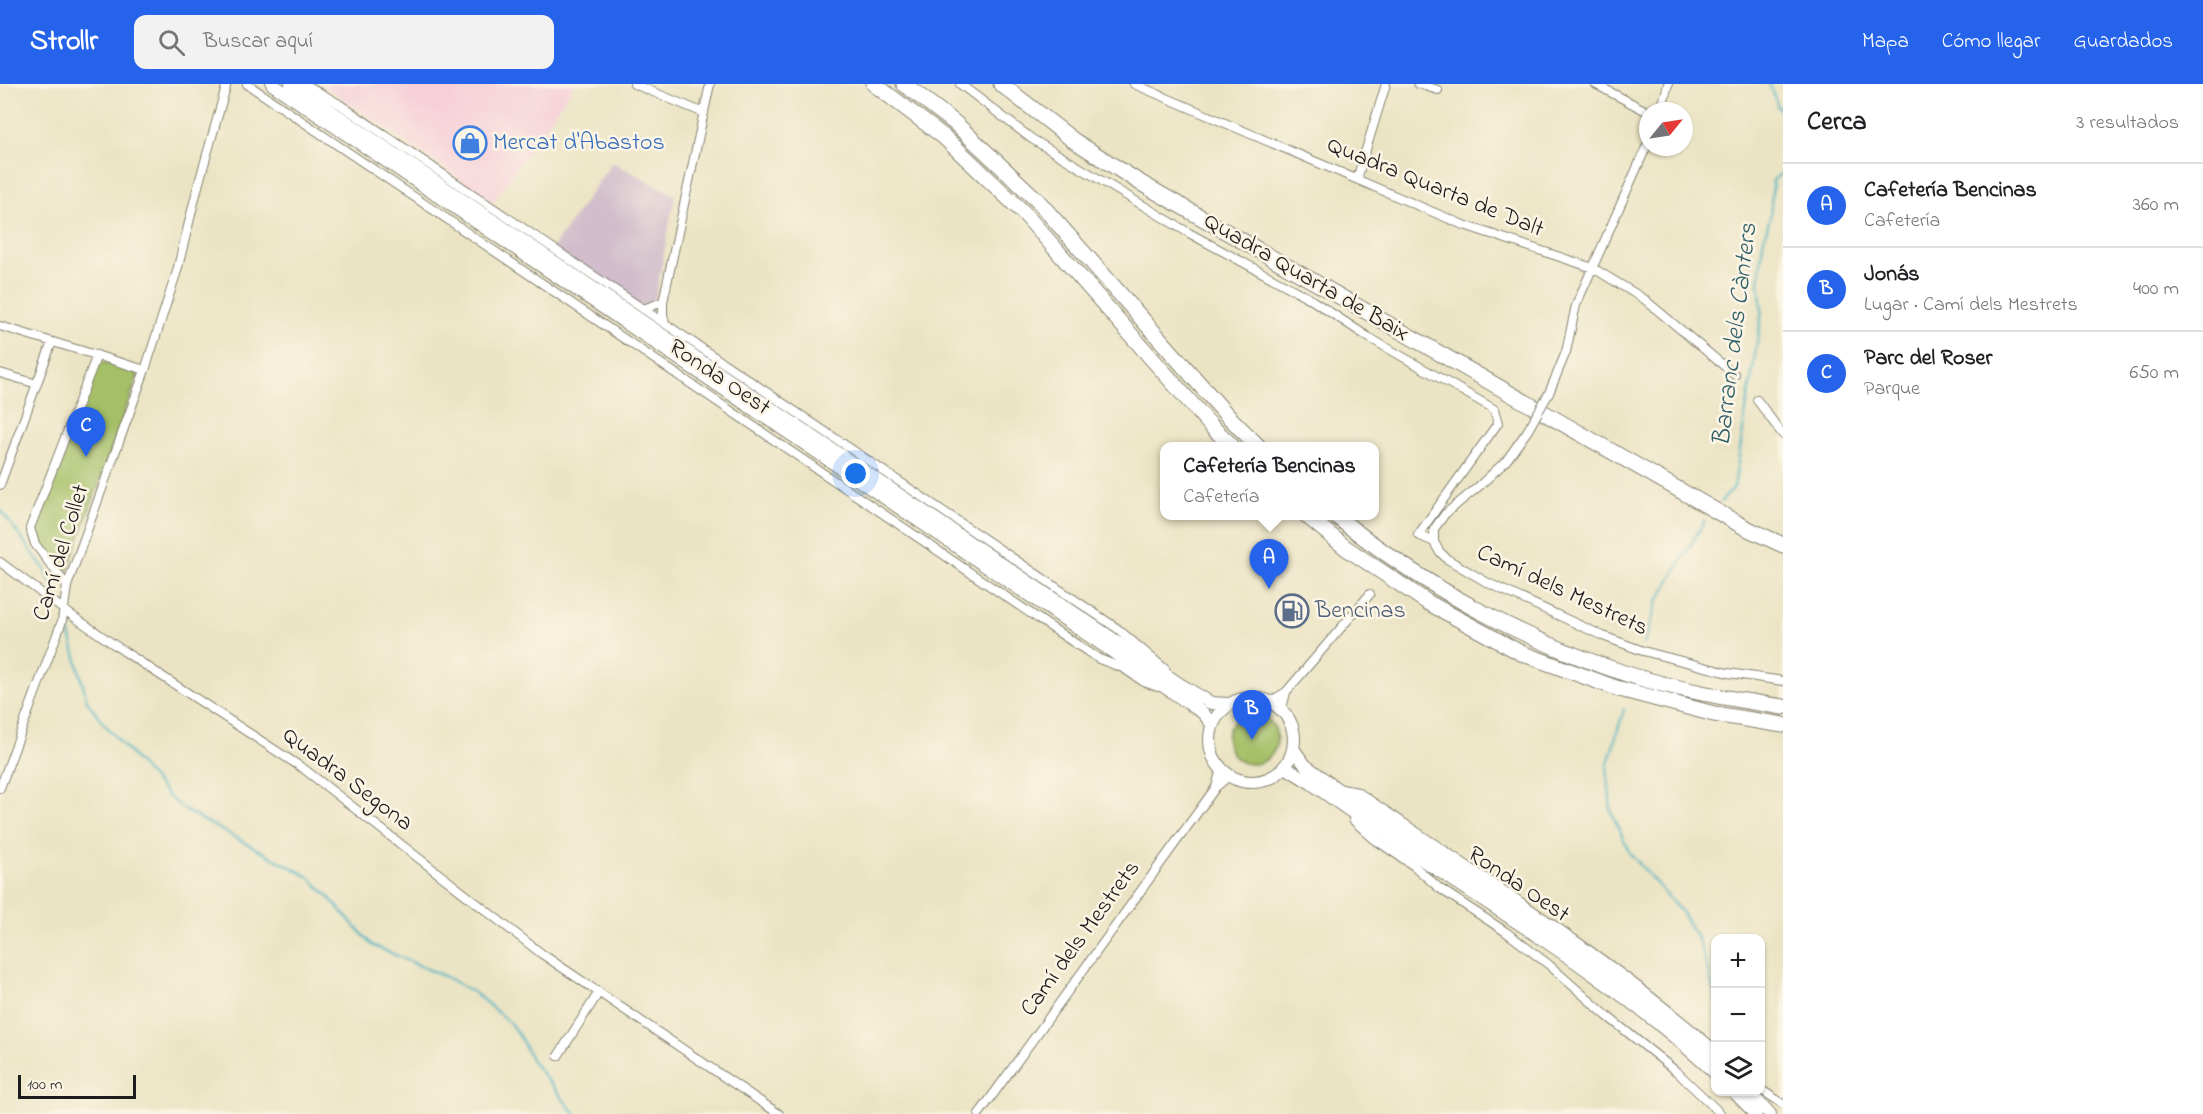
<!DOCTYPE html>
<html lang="es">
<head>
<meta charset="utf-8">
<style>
	:root { --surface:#fff; --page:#f2f2f2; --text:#202124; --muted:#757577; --line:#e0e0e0; --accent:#2563eb }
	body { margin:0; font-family:"Indie Flower",sans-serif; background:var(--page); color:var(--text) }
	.controls { position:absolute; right:18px; bottom:18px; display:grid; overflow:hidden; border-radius:12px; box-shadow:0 2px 4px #0004 }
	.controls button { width:54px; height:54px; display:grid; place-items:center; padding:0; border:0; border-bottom:2px solid var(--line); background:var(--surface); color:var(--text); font:30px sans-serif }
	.compass { position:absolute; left:1639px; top:18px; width:54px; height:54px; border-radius:50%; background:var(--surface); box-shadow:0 2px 4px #0004; rotate:60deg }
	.scale { position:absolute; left:18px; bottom:15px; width:118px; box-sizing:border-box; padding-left:6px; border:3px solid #1c1c1c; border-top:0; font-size:16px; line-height:21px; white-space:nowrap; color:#1c1c1c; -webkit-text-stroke:4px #fcf5e5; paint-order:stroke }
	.you { position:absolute; left:856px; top:390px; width:21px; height:21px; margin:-15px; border:4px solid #fff; border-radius:50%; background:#1a73e8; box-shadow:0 0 0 9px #1a73e833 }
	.badge { display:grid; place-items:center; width:39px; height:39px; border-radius:50%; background:var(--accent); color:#fff; font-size:20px; font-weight:700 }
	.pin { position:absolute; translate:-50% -50px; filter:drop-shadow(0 2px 3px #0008) }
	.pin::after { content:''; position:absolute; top:32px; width:21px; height:18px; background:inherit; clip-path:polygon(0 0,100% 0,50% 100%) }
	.popup { position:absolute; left:1160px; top:358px; width:219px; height:78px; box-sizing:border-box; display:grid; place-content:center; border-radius:12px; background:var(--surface); filter:drop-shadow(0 2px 4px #0005); font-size:20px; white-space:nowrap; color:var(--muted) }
	.popup b { font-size:22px; color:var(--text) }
	.popup::after { content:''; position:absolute; left:50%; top:100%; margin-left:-12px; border:12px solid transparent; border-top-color:var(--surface) }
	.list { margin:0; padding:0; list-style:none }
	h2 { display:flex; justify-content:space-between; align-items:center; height:78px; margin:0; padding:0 24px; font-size:26px }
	h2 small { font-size:20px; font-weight:400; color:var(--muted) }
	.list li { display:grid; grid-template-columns:39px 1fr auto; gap:18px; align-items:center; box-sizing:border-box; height:84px; padding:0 24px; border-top:2px solid var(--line) }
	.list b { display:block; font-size:22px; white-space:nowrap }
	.list p { margin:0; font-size:20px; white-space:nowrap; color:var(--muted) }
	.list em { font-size:20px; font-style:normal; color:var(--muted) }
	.icon { flex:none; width:33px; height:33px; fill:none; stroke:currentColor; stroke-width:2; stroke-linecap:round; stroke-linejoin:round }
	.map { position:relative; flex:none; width:1783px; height:1030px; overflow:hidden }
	header { display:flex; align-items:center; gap:36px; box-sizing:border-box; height:84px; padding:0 30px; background:var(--accent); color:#fff }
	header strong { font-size:28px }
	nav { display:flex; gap:33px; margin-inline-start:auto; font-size:21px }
	.search { width:420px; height:54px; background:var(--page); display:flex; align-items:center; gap:15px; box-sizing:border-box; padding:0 21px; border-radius:12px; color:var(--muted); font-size:22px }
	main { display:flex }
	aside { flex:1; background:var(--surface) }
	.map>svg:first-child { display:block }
	.built { fill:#f6cfd9 }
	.industrial { fill:#d1bdcb }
	.green { fill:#a4bf66; stroke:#606e41; stroke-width:1.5 }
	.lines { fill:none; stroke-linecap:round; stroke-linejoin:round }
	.stream { stroke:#46b1c3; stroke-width:2 }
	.street-casing { stroke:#848070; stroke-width:10 }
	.primary-casing { stroke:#848070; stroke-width:14 }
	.highway-casing { stroke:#848070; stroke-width:17 }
	.street { stroke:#fff; stroke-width:8 }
	.primary { stroke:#fff; stroke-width:12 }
	.highway { stroke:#fff; stroke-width:15 }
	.street-bridge-casing { stroke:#848070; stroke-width:10; stroke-linecap:butt }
	.street-bridge { stroke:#fff; stroke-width:8 }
	.labels { text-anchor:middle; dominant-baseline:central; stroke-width:5; stroke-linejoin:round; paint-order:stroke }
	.shop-label { font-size:24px; fill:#366cbe; stroke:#fcf5e5; text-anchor:start }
	.street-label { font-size:24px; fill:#1c1c1c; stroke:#fcf5e5 }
	.service-label { font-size:24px; fill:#4e5e75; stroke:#fcf5e5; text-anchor:start }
	.water-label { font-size:26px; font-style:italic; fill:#2f5f67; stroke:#fcf5e5 }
</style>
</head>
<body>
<header>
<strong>Strollr</strong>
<div class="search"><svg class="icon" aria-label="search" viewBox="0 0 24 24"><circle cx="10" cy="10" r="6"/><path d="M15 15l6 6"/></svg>Buscar aquí</div>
<nav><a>Mapa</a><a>Cómo llegar</a><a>Guardados</a></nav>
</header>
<main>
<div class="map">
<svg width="1783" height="1030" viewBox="0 0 1783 1030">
	<rect width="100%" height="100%" fill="#fcf5e5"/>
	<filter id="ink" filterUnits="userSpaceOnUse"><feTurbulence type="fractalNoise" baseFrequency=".0167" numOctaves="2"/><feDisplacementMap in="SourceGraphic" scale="12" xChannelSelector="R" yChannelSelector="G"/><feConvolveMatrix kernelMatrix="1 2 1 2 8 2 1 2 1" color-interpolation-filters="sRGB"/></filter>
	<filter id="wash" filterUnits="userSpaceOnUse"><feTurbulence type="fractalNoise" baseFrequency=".008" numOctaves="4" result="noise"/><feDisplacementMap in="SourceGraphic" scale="24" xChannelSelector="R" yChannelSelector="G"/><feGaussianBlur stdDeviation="1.35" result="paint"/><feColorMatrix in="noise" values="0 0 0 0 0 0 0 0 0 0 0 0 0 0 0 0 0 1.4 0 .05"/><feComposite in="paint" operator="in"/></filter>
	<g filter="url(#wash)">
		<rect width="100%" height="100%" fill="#ebe4c4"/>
		<path class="built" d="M321 0H575L493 118Z"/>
		<path class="industrial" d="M612 78 675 111 653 227 644 232 550 168Z"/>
		<path class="green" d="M99 277 139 289 66 491 37 455V440Z
			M1227 655a25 25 0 1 1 50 0a25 25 0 1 1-50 0Z"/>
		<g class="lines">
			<path class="stream" d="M1769 0 1778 23 1783 29
				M1721 418 1734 403 1762 227 1759 199 1763 158 1770 134 1773 96 1783 88
				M0 425 46 487 61 520
				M66 534 87 617 104 640 170 714 186 727 309 793 326 810 372 861 446 893 476 910 510 939 521 955 532 977 575 1030
				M1644 560 1657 519 1705 436
				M1624 625 1607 683 1611 726 1629 768 1682 829 1699 857 1716 916"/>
		</g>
	</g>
	<g filter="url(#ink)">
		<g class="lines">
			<g class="street-casing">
				<path id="street" d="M247 0 1064 552 1099 575 1123 584 1144 598 1158 603
					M305 0 339 20 1118 545 1165 585
					M634 0 704 29
					M960 0 1032 55 1189 149 1307 213 1368 253 1494 325 1498 339 1418 451 1434 458
					M1134 0 1461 140 1593 184 1644 215 1735 291
					M1418 0 1438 6
					M1595 0 1648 28
					M1661 27 1668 0
					M1357 95 1386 0
					M643 225 663 218
					M665 239 663 231V218L710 0
					M0 242 145 286
					M0 289 37 300
					M1549 309 1566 268 1576 221 1648 59
					M1757 316 1783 351
					M1528 346 1506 377 1478 403 1445 430 1434 445V458L1439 467 1447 475 1488 499 1603 552 1643 567 1728 589 1783 597
					M0 401 52 258
					M0 478 64 526 125 568 304 685 542 870 779 1030
					M67 502 35 460 30 444 97 271
					M1271 617 1286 608 1370 510
					M1282 625 1286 608
					M1216 703 1221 685
					M0 704 62 537 67 502 145 286 177 187 198 102 226 3
					M1342 705 1358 708C1479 791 1605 869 1716 966
					M1353 736 1374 755 1414 782 1439 804 1506 848 1548 880 1607 932 1677 988 1721 1030
					M558 972 599 908
					M1760 1005 1783 1020
					M979 1030 1216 703 1229 692"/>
			</g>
			<g class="primary-casing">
				<path id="primary" d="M272 0 1175 610 1203 629 1212 640
					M291 0 1181 601 1211 619 1228 620
					M1210 656a42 42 0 1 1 84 0a42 42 0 1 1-84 0Z
					M1294 666 1305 681 1336 704 1590 876 1666 934 1716 976
					M1285 683 1311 699C1444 798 1594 875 1716 990
					M1734 1008 1756 1030
					M1749 1008 1770 1030"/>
			</g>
			<g class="highway-casing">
				<path id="highway" d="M874 0 944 53 1023 128 1212 343 1232 362
					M904 0 955 39 1037 116 1226 330 1258 362
					M1001 0 1073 56 1139 98 1746 444 1783 461
					M1307 432 1346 464 1427 518 1521 569 1616 604 1714 630 1783 641
					M1336 432C1422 501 1522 556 1627 590 1678 606 1731 615 1783 623"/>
			</g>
			<use href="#street" class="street"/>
			<use href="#primary" class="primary"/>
			<use href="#highway" class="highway"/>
			<g class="street-bridge-casing">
				<path id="street-bridge" d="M1528 346 1549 309"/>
			</g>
			<use href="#street-bridge" class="street-bridge"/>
		</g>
	</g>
	<defs>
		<g id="shop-ring" transform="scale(1.725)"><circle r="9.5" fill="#fcf5e5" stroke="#3f7fe0" stroke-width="1.5"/><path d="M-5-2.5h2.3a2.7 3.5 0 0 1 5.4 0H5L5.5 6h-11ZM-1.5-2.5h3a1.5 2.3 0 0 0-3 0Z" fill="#3f7fe0"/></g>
		<g id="fuel-ring" transform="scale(1.725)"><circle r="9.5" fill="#fcf5e5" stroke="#5c6f8a" stroke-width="1.5"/><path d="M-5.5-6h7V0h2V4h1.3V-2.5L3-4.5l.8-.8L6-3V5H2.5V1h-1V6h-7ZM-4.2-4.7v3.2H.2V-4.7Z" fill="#5c6f8a"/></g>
	</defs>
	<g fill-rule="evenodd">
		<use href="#shop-ring" x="470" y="59"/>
		<use href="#fuel-ring" x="1292" y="527"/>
	</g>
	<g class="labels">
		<g class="shop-label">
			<text x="493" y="59">Mercat d'Abastos</text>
		</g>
		<g class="street-label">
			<text transform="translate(1435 104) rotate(22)">Quadra Quarta de Dalt</text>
			<text transform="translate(1306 194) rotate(30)">Quadra Quarta de Baix</text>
			<text transform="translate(719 294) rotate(34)">Ronda Oest</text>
			<text transform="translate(62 469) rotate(-73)">Camí del Collet</text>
			<text transform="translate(1562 507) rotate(25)">Camí dels Mestrets</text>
			<text transform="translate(347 696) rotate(37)">Quadra Segona</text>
			<text transform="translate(1518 801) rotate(34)">Ronda Oest</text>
			<text transform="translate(1081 855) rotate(-54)">Camí dels Mestrets</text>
		</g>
		<g class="service-label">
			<text x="1315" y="527">Bencinas</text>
		</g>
		<g class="water-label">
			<text transform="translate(1736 251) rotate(-83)">Barranc dels Cànters</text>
		</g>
	</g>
</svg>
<div class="controls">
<button>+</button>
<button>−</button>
<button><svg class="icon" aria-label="layers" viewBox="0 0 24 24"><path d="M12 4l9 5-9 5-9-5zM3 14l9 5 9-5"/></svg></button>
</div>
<svg class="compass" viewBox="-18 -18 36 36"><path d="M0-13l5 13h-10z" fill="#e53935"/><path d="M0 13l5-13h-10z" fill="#757577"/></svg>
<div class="scale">100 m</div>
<div class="you"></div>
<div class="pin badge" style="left:1269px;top:505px">A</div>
<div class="popup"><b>Cafetería Bencinas</b>Cafetería</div>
<div class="pin badge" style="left:1252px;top:656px">B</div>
<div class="pin badge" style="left:86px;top:373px">C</div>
</div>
<aside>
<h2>Cerca<small>3 resultados</small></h2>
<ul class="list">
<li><span class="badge">A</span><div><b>Cafetería Bencinas</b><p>Cafetería</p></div><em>360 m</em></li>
<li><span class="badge">B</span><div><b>Jonás</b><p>Lugar · Camí dels Mestrets</p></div><em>400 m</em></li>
<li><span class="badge">C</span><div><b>Parc del Roser</b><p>Parque</p></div><em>650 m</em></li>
</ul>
</aside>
</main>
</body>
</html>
